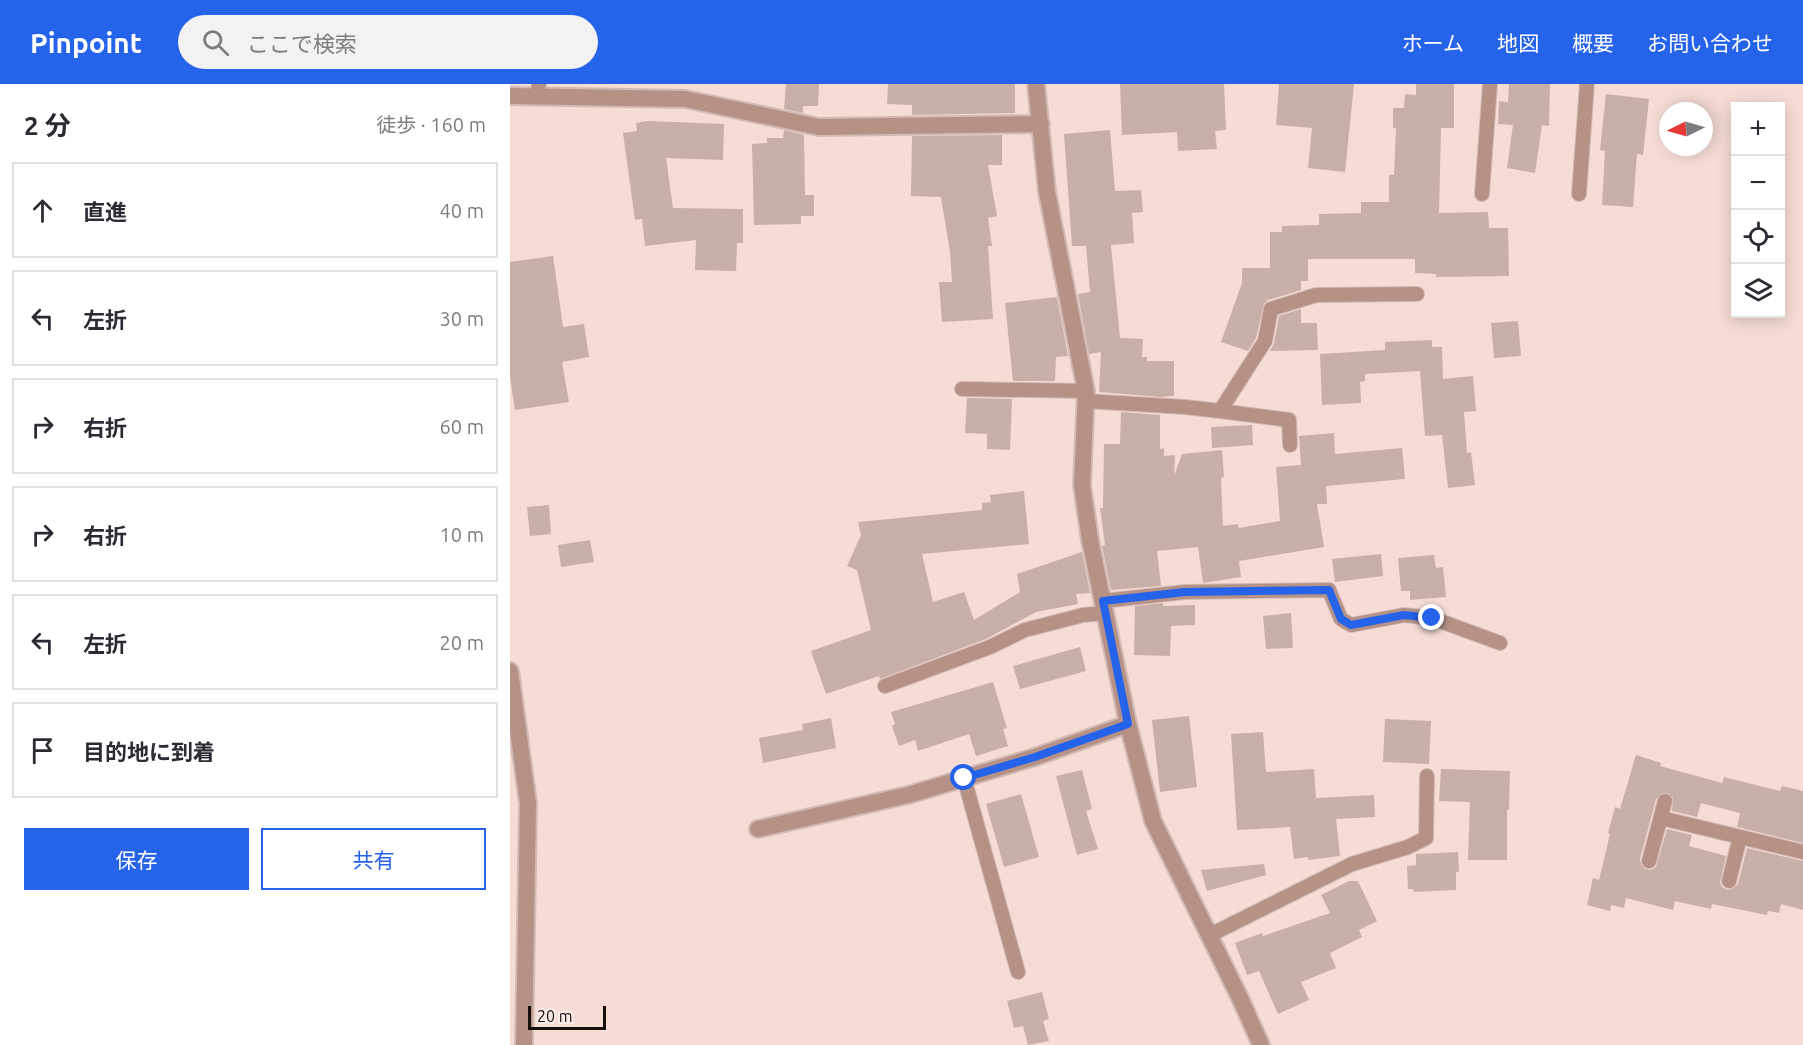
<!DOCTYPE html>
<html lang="ja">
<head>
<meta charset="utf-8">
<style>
	:root { --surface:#fff; --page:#f2f2f3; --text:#2b2b33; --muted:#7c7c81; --line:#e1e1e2; --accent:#2563eb }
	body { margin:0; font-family:Ubuntu,"Noto Sans JP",sans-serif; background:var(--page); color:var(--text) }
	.controls { position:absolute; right:18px; top:18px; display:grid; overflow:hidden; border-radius:0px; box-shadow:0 3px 15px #0003 }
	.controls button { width:54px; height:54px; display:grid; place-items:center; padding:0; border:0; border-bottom:2px solid var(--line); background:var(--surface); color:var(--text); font:30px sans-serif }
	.compass { position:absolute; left:1149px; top:18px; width:54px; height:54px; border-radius:50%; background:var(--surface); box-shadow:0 3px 15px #0003; rotate:265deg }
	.scale { position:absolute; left:18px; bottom:15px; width:78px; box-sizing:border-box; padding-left:6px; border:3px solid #170f0c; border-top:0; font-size:16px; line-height:21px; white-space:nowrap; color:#170f0c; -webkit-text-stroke:4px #fcece7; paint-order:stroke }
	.stop { position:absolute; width:18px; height:18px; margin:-14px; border:4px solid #2563eb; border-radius:50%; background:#fff }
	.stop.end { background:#2563eb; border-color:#fff; box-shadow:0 2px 6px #0008 }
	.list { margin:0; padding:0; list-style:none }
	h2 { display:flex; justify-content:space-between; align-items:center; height:78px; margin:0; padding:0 24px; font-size:26px }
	h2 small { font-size:20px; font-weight:400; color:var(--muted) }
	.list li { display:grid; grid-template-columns:39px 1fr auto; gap:18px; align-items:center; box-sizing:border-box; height:96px; margin:0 12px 12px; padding:0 12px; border:2px solid var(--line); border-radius:0px }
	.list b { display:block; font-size:22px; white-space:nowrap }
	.list em { font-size:20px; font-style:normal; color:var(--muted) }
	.actions { display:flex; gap:12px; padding:18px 24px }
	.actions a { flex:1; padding:14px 0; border:2px solid var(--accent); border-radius:0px; text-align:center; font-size:21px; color:var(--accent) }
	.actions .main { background:var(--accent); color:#fff }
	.icon { flex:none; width:33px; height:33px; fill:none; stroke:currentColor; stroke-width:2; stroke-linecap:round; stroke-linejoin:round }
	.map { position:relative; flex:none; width:1293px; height:961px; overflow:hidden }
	header { display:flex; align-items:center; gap:36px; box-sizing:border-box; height:84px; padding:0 30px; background:var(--accent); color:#fff }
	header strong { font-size:28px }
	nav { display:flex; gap:33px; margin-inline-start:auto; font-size:21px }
	.search { width:420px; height:54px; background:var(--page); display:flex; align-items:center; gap:15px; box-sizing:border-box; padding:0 21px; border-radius:33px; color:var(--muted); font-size:22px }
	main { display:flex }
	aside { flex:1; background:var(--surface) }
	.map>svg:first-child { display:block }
	.building { fill:#c8afa7 }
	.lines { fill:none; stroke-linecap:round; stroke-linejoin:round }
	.service-casing { stroke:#d2bbb5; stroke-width:16 }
	.minor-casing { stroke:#d2bbb5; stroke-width:20 }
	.service { stroke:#b69186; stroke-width:14 }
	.minor { stroke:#b69186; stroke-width:16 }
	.route { stroke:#2563eb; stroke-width:8 }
</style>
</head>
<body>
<header>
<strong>Pinpoint</strong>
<div class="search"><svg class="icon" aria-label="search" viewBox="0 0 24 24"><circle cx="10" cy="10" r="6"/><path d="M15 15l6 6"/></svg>ここで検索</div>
<nav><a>ホーム</a><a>地図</a><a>概要</a><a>お問い合わせ</a></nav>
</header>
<main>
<aside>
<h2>2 分<small>徒歩 · 160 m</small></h2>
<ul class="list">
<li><svg class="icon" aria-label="ahead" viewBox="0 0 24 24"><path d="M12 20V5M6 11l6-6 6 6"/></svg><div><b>直進</b></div><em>40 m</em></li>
<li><svg class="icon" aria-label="left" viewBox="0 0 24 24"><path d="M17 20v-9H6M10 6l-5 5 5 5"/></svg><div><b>左折</b></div><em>30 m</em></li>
<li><svg class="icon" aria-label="right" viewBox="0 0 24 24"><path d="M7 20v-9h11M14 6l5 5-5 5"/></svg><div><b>右折</b></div><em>60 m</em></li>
<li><svg class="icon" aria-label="right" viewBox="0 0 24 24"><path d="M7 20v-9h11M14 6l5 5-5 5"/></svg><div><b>右折</b></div><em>10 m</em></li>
<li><svg class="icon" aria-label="left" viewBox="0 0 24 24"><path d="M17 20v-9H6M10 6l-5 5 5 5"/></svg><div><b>左折</b></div><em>20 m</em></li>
<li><svg class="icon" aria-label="arrive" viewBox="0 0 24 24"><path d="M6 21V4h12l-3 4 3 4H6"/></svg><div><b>目的地に到着</b></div></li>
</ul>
<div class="actions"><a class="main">保存</a><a>共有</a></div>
</aside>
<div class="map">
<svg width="1293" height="961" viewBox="0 0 1293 961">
	<rect width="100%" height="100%" fill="#f6dcd5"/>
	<path class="building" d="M276 0H309L308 22H293V29L274 25Z
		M378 0H505V29L402 31V21L377 20Z
		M610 0H714L716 46 705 47 707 65 668 67 667 48 612 51Z
		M769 0H844L835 88 798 84 802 44 766 41Z
		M906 0H944V44H931L929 129 978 128 979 144H998L999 192 926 193V190L905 189V175H798V197H791V206L758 216 754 220 746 254 738 267 711 258 732 199V184H760V148H772V142L809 141V130L851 129V118H879V91H884L886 44H883V24H894L895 10 906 11Z
		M999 0H1040L1039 42 1032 41 1025 89 997 84 1003 41 988 40 989 17 998 18Z
		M1096 10 1139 15 1133 71 1127 70 1123 123 1092 121 1095 67 1090 66Z
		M138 37 214 40 213 76 156 74 163 124 233 125V159H227L226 187 185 186 186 156 135 162 132 135 125 136 113 49 127 47 126 39Z
		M274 46 294 51 295 111H304V132H291V140L244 141 242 60 257 59V54H273Z
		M600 46 605 107 631 106 633 128 622 129 624 159 601 161 610 254 633 255 632 273H637V277H664V312L650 313 589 308 591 268 579 270 568 210 580 208 576 162H562L554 50Z
		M492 51V81H478L487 132 478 134 482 162H478L483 235 432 238 429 198H442L440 168 431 113 401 112 402 52Z
		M43 172 53 243 74 240 79 273 52 278 59 318 5 326 0 293V178Z
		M547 213 558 272 546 273 545 297H503L495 219Z
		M791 225V239H807L808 266 760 267 764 259 769 232Z
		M1008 237 1011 272 984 274 981 239Z
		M922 256V263H932L933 295 963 292 966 327 954 328 957 369 961 368 965 401 938 404 932 351 915 352 910 287 855 290V297L850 298 851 319 812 321 810 270 875 266V258Z
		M457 314 502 315 500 366 477 365V350L455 349Z
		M611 328 650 331V365L654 364V372L665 371 664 392 672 370 712 366 714 393 711 394 713 442 728 440 729 444 770 437 766 383 791 381 789 352 824 349 825 370 892 364 895 395 816 402 817 420H807L814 463 729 477 731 493 693 499 688 463 647 467 651 502 601 506 592 462 595 461 590 424H593L594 360H610Z
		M742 341 743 361 702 364 701 343Z
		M514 407 519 460 412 470 423 518 454 508 464 536 510 508 507 490 572 468 580 509 566 510 568 520 526 528 476 555 370 595 369 592 316 610 301 567 361 546 347 486 337 482 351 451 348 438 472 426V419L481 418 480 411Z
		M39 421 41 450 20 452 17 423Z
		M80 456 84 478 51 483 48 461Z
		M871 470 873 492 825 498 822 475Z
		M924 471 926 484 933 483 936 513 900 516V507H891L888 474Z
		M653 519V522L685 521V541L661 542 660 572 624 571 625 522Z
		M781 529 783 564 756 565 753 532Z
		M570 563 576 587 510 605 503 582Z
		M483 598 497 644 493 645 498 662 466 672 459 650 408 667 405 656 389 662 382 642 385 640 381 628Z
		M679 632 687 703 650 708 642 636Z
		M321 634 326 664 253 679 249 654 293 646 292 640Z
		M875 635 921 637 919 680 873 678Z
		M753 648 756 688 804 685 806 714 864 711 865 733 826 735 830 772 798 776V773L784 775 780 743 727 746 721 650Z
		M1126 671 1151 679 1150 682 1212 699 1214 693 1270 707 1272 702 1293 707V759L1227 743 1230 729 1191 719 1187 733 1162 727 1163 714 1158 709H1152L1146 715 1130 775 1131 780 1136 785 1141 786 1146 783 1157 745 1182 751 1179 762 1216 772 1210 799 1212 803 1217 806 1222 805 1228 800 1237 764 1293 777V826L1271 820 1269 829 1258 827 1257 831 1202 820 1201 825 1165 817 1163 826 1116 814 1114 824 1101 821 1100 827 1077 821 1083 794 1089 796 1100 750 1098 749 1105 723 1110 725Z
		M931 685 1000 687 999 726H997V776H958L960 718 929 717Z
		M572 686 582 725 576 727 588 765 567 771 546 692Z
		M511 710 529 773 494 783 476 720Z
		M948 768 949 788H946V806L904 808 903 805H898L897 782 906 781V770Z
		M754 780 756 791 697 807 691 786Z
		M839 797H848L867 837 849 846 852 853 820 869 826 884 791 898 799 916 768 930 749 887 737 891 725 859 752 849 753 852 820 829 811 811Z
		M532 908 539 935 533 937 539 957 518 961 513 942 504 944 497 917Z"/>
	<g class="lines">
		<g class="service-casing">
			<path id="service" d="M27 13 29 0
				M972 110 980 0
				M1069 110 1077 0
				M452 305 576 307
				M575 317 675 323 710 327 755 257 761 225 806 211 907 210
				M710 327 779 336 780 361
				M593 517 675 508 819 506 831 535 841 541 894 531 922 534 990 559
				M375 602 480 563 515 546 573 531 595 529
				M454 694 508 888
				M1151 734 1293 768
				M1139 777 1155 717
				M1219 797 1230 753
				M700 851 842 780 898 763 916 754 917 692"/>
		</g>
		<g class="minor-casing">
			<path id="minor" d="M526 0 537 108 576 307 572 401 580 456 618 640 643 737 730 914 751 961
				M0 12 175 15 309 43 531 40
				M0 587 18 719 14 961
				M248 745 398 711 525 673 618 640"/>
		</g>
		<use href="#service" class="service"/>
		<use href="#minor" class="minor"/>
	</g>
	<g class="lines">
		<path class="route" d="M454 694 525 673 618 640 593 517 675 508 819 506 831 535 841 541 894 531 922 534"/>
	</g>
</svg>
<div class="controls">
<button>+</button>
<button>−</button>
<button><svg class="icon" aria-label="locate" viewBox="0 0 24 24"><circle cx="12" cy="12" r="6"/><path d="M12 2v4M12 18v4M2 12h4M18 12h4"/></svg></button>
<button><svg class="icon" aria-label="layers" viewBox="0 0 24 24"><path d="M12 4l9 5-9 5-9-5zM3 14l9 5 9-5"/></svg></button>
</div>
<svg class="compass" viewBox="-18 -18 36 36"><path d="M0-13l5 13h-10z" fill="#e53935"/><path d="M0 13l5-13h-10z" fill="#7c7c81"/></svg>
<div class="scale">20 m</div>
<div class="stop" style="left:454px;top:694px"></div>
<div class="stop end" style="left:922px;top:534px"></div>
</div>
</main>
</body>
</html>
